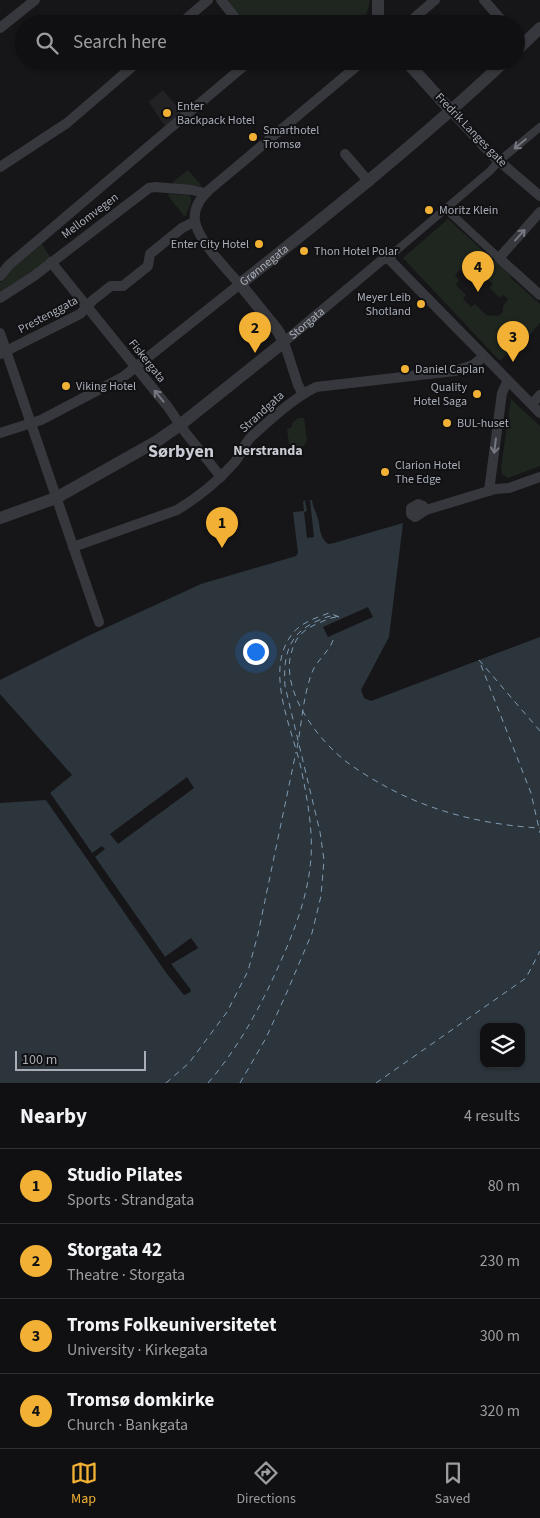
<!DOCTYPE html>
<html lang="en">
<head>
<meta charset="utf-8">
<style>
	:root { --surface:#101012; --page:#1e1e20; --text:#f1f3f6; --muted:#9c9d9f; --line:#303032; --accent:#f2b134 }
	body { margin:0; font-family:"Source Sans 3",sans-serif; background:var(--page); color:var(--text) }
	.controls { position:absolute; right:15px; bottom:15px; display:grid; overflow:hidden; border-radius:10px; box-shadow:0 1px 4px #0004 }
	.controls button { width:45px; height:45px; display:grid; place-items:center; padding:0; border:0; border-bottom:1px solid var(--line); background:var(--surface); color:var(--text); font:25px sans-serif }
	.scale { position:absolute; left:15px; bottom:12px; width:131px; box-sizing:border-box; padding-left:5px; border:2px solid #a8adb8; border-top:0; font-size:14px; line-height:18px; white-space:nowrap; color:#a8adb8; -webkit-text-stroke:4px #111113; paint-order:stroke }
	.you { position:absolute; left:255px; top:651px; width:18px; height:18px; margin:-12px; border:4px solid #fff; border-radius:50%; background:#1a73e8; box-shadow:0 0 0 8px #1a73e833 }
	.badge { display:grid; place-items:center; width:32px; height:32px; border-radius:50%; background:var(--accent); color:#111; font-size:16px; font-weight:700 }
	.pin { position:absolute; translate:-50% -41px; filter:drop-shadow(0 1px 2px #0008) }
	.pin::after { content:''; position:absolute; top:26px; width:18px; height:15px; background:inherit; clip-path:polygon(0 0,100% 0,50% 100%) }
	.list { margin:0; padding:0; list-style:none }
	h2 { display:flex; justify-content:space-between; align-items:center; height:65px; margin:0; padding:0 20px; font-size:21px }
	h2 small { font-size:16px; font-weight:400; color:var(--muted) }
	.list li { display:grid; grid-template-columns:32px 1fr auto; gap:15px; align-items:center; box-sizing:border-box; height:75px; padding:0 20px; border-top:1px solid var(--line) }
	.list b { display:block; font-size:19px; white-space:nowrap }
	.list p { margin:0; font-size:16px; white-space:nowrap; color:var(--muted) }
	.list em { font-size:16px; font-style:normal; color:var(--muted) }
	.icon { flex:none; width:28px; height:28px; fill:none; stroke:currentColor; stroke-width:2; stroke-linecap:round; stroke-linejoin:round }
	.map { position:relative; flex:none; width:540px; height:1083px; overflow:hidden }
	.search { position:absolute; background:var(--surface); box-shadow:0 1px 4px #0004; left:15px; right:15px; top:15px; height:55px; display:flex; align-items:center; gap:12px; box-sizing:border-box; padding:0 18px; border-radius:28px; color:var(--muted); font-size:19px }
	.sheet { height:365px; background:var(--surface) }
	nav { display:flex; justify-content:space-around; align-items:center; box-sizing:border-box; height:70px; border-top:1px solid var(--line); background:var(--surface); font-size:14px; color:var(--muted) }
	nav a { display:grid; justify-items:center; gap:2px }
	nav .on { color:var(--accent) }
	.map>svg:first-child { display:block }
	.built { fill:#222225 }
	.green { fill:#1e261f; fill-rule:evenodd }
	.water { fill:#2c353c; fill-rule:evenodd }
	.pier { fill:#161618 }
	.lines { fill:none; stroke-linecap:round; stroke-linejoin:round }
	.ferry { stroke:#7f9bb3; stroke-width:1; stroke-dasharray:6 5; stroke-linecap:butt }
	.pedestrian { stroke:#37383d; stroke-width:8 }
	.minor { stroke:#37383d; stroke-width:10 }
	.tertiary { stroke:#37383d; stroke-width:12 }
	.oneway { stroke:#757881 }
	.poi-dot { fill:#f2b134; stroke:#111113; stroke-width:2 }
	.labels { text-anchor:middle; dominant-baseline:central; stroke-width:4; stroke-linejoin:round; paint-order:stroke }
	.poi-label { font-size:12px; fill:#a8adb8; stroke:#111113; text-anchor:start }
	.street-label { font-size:12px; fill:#a8adb8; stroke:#111113 }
	.neighbourhood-label { font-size:14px; font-weight:bold; fill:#c9ccd4; stroke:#111113 }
	.district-label { font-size:18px; font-weight:bold; fill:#c9ccd4; stroke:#111113 }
</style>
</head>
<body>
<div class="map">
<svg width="540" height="1083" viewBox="0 0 540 1083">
	<rect width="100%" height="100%" fill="#161618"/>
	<path class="built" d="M163 90 183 114 166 128 149 102Z"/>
	<path class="green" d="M223 0H370L367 13 363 17 342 19 320 24H243Z
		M188 170 202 186 173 185V182Z
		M168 194 188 195 191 197V202L186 216H184L169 197Z
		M448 219 511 276V278L540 304V323L518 348 514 345 501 360 498 359 403 258ZM460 269 466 274 471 270 481 280 485 277 493 284 490 288 500 298 503 295 508 299 503 306V312L498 316 486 315 475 304 471 307 463 299 466 295 456 285 459 280 455 276Z
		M42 244 50 257 43 264 0 294V283L5 277V274L37 246Z
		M511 399 540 426V466L508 478 502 474 501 467Z
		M298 418H304L307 441 304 446H293L289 444 287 429 292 427V423Z"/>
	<path class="water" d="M312 500C313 508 315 509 317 516 321 526 318 536 328 544L334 543 403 523 389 637 361 690 364 698 371 701 540 637V1083H0V803L46 800 184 995 191 990 171 964 198 948 191 939 165 957 50 793 72 775 0 694V680L90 635 201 584 296 556 298 553 293 512 304 511 303 501ZM484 1027H521V1064H484Z"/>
	<path class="pier" d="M310 500 314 537 307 538 304 512 307 511 305 501Z
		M368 607 373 617 328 637 323 627Z
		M187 777 194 788 118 844 110 834Z
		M50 793 92 853 102 846 105 849 95 857 165 957 191 938 198 948 171 964 191 991 189 993 184 995 167 974 46 800 47 798 185 992 188 991 169 964 195 947 191 942 166 959H163L49 795Z"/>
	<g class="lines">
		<path class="ferry" d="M336 617 331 618C321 622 309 626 301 634 295 640 292 649 290 658 284 696 319 741 348 763 359 771 372 779 383 785 431 812 486 825 540 828
			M540 731 479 660 531 793 540 833
			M297 748C302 723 303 694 313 670 319 658 331 650 334 637
			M166 1083 189 1063 227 1012 248 971 258 934 296 752
			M208 1083C239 1047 261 1006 280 963 295 929 308 896 311 858 313 829 307 797 301 768 292 728 263 669 293 633 302 622 316 618 329 613L342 618
			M240 1083 266 1038 287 992 312 933 321 896 324 860 320 832 285 686C283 656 288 634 317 621 325 618 330 614 339 617
			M376 1083 526 978 540 951"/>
		<path class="pedestrian" d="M446 209 499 258
			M389 259 397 250 490 171 499 161 540 127"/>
		<g class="minor">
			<path d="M221 0 240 24"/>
			<path d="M484 0 505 24"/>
			<path d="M180 24 208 0"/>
			<path d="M407 24 435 0"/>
			<path d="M0 28 35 0"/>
			<path d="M516 36 524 44"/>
			<path d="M452 112 492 155 540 196"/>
			<path d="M345 154 369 182"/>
			<path d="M0 167 67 123 139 61"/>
			<path d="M540 212 499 258 540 295"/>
			<path d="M51 262 168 407 185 432 221 477"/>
			<path d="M0 276 9 265 162 135 250 61"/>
			<path d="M0 298 34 276 149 188 155 187 192 190 205 193"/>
			<path d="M0 333 99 622"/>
			<path d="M0 354 80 314 93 300 111 286H123L148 266 150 254 182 228 194 222"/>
			<path id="s1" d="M303 394 298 385 284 342 382 260 388 258 540 413"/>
			<path d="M532 404 540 395"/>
			<path d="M0 433 41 420 123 377 240 284C231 275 223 265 214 255 197 232 183 214 209 190L363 61"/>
			<path d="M489 491 502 393 507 382"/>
			<path d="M426 510 423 506 418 504 411 508V514L415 517 426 510 495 489 509 488 540 477"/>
			<path d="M73 547 177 510C197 498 218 481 234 463 241 455 244 444 251 437 271 419 292 399 316 387L455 371 473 365 483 357"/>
		</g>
		<g class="tertiary">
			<path d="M378 24V0"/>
			<path d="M516 51 540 28"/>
			<path d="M406 61 452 112"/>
			<path id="s2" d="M0 518 56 498 157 441 180 425 284 342 278 331 240 284C331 212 421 140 505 61"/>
		</g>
	</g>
	<defs><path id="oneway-shaft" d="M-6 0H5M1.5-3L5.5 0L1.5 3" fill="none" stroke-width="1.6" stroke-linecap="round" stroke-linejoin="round" transform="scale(1.25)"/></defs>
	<g class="oneway">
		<use href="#oneway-shaft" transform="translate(520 144) rotate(140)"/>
		<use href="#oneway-shaft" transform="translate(520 235) rotate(-48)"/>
		<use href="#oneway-shaft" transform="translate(159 396) rotate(-129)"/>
		<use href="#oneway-shaft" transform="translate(495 446) rotate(97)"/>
	</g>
	<g class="poi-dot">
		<circle cx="167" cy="113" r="5"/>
		<circle cx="253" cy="137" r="5"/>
		<circle cx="429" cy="210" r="5"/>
		<circle cx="259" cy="244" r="5"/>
		<circle cx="304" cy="251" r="5"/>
		<circle cx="421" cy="304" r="5"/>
		<circle cx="405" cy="369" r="5"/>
		<circle cx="66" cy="386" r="5"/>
		<circle cx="477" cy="394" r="5"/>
		<circle cx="447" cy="423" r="5"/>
		<circle cx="385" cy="472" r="5"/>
	</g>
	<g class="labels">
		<g class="poi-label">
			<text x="177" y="106">Enter<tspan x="177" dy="14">Backpack Hotel</tspan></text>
			<text x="263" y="130">Smarthotel<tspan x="263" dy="14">Tromsø</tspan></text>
			<text x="439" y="210">Moritz Klein</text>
			<text x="249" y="244" text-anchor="end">Enter City Hotel</text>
			<text x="314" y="251">Thon Hotel Polar</text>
			<text x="411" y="297" text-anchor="end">Meyer Leib<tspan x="411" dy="14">Shotland</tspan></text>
			<text x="415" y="369">Daniel Caplan</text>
			<text x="76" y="386">Viking Hotel</text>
			<text x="467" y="387" text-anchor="end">Quality<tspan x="467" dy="14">Hotel Saga</tspan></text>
			<text x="457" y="423">BUL-huset</text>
			<text x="395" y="465">Clarion Hotel<tspan x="395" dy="14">The Edge</tspan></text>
		</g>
		<g class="street-label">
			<text transform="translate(471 130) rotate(46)">Fredrik Langes gate</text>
			<text transform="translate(90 216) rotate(-37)">Mellomvegen</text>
			<text stroke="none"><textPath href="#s2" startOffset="440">Grønnegata</textPath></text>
			<text transform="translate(48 315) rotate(-28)">Prestenggata</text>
			<text stroke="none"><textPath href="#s1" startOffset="85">Storgata</textPath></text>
			<text transform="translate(147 361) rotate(51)">Fiskergata</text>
			<text transform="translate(262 412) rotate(-42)">Strandgata</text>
		</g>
		<g class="neighbourhood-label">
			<text x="268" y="451">Nerstranda</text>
		</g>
		<g class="district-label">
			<text x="181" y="451">Sørbyen</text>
		</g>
	</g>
</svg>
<div class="controls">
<button><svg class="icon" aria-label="layers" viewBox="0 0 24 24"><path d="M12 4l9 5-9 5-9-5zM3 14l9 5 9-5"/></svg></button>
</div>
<div class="scale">100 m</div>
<div class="you"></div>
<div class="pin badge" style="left:222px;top:548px">1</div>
<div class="pin badge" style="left:255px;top:353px">2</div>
<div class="pin badge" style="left:513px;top:362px">3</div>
<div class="pin badge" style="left:478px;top:292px">4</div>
<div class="search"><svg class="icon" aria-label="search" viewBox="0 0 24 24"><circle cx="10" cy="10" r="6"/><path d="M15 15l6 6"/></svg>Search here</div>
</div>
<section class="sheet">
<h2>Nearby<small>4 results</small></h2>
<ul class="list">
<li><span class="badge">1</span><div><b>Studio Pilates</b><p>Sports · Strandgata</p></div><em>80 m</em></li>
<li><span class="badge">2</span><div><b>Storgata 42</b><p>Theatre · Storgata</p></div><em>230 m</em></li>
<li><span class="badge">3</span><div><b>Troms Folkeuniversitetet</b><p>University · Kirkegata</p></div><em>300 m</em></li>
<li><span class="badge">4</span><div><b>Tromsø domkirke</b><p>Church · Bankgata</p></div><em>320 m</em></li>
</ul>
</section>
<nav>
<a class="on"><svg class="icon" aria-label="map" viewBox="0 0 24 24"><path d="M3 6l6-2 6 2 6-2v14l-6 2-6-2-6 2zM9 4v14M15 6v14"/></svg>Map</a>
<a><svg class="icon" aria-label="directions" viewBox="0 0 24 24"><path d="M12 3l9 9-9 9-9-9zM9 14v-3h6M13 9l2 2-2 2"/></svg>Directions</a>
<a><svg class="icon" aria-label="saved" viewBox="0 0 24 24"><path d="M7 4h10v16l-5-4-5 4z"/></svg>Saved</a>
</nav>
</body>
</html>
